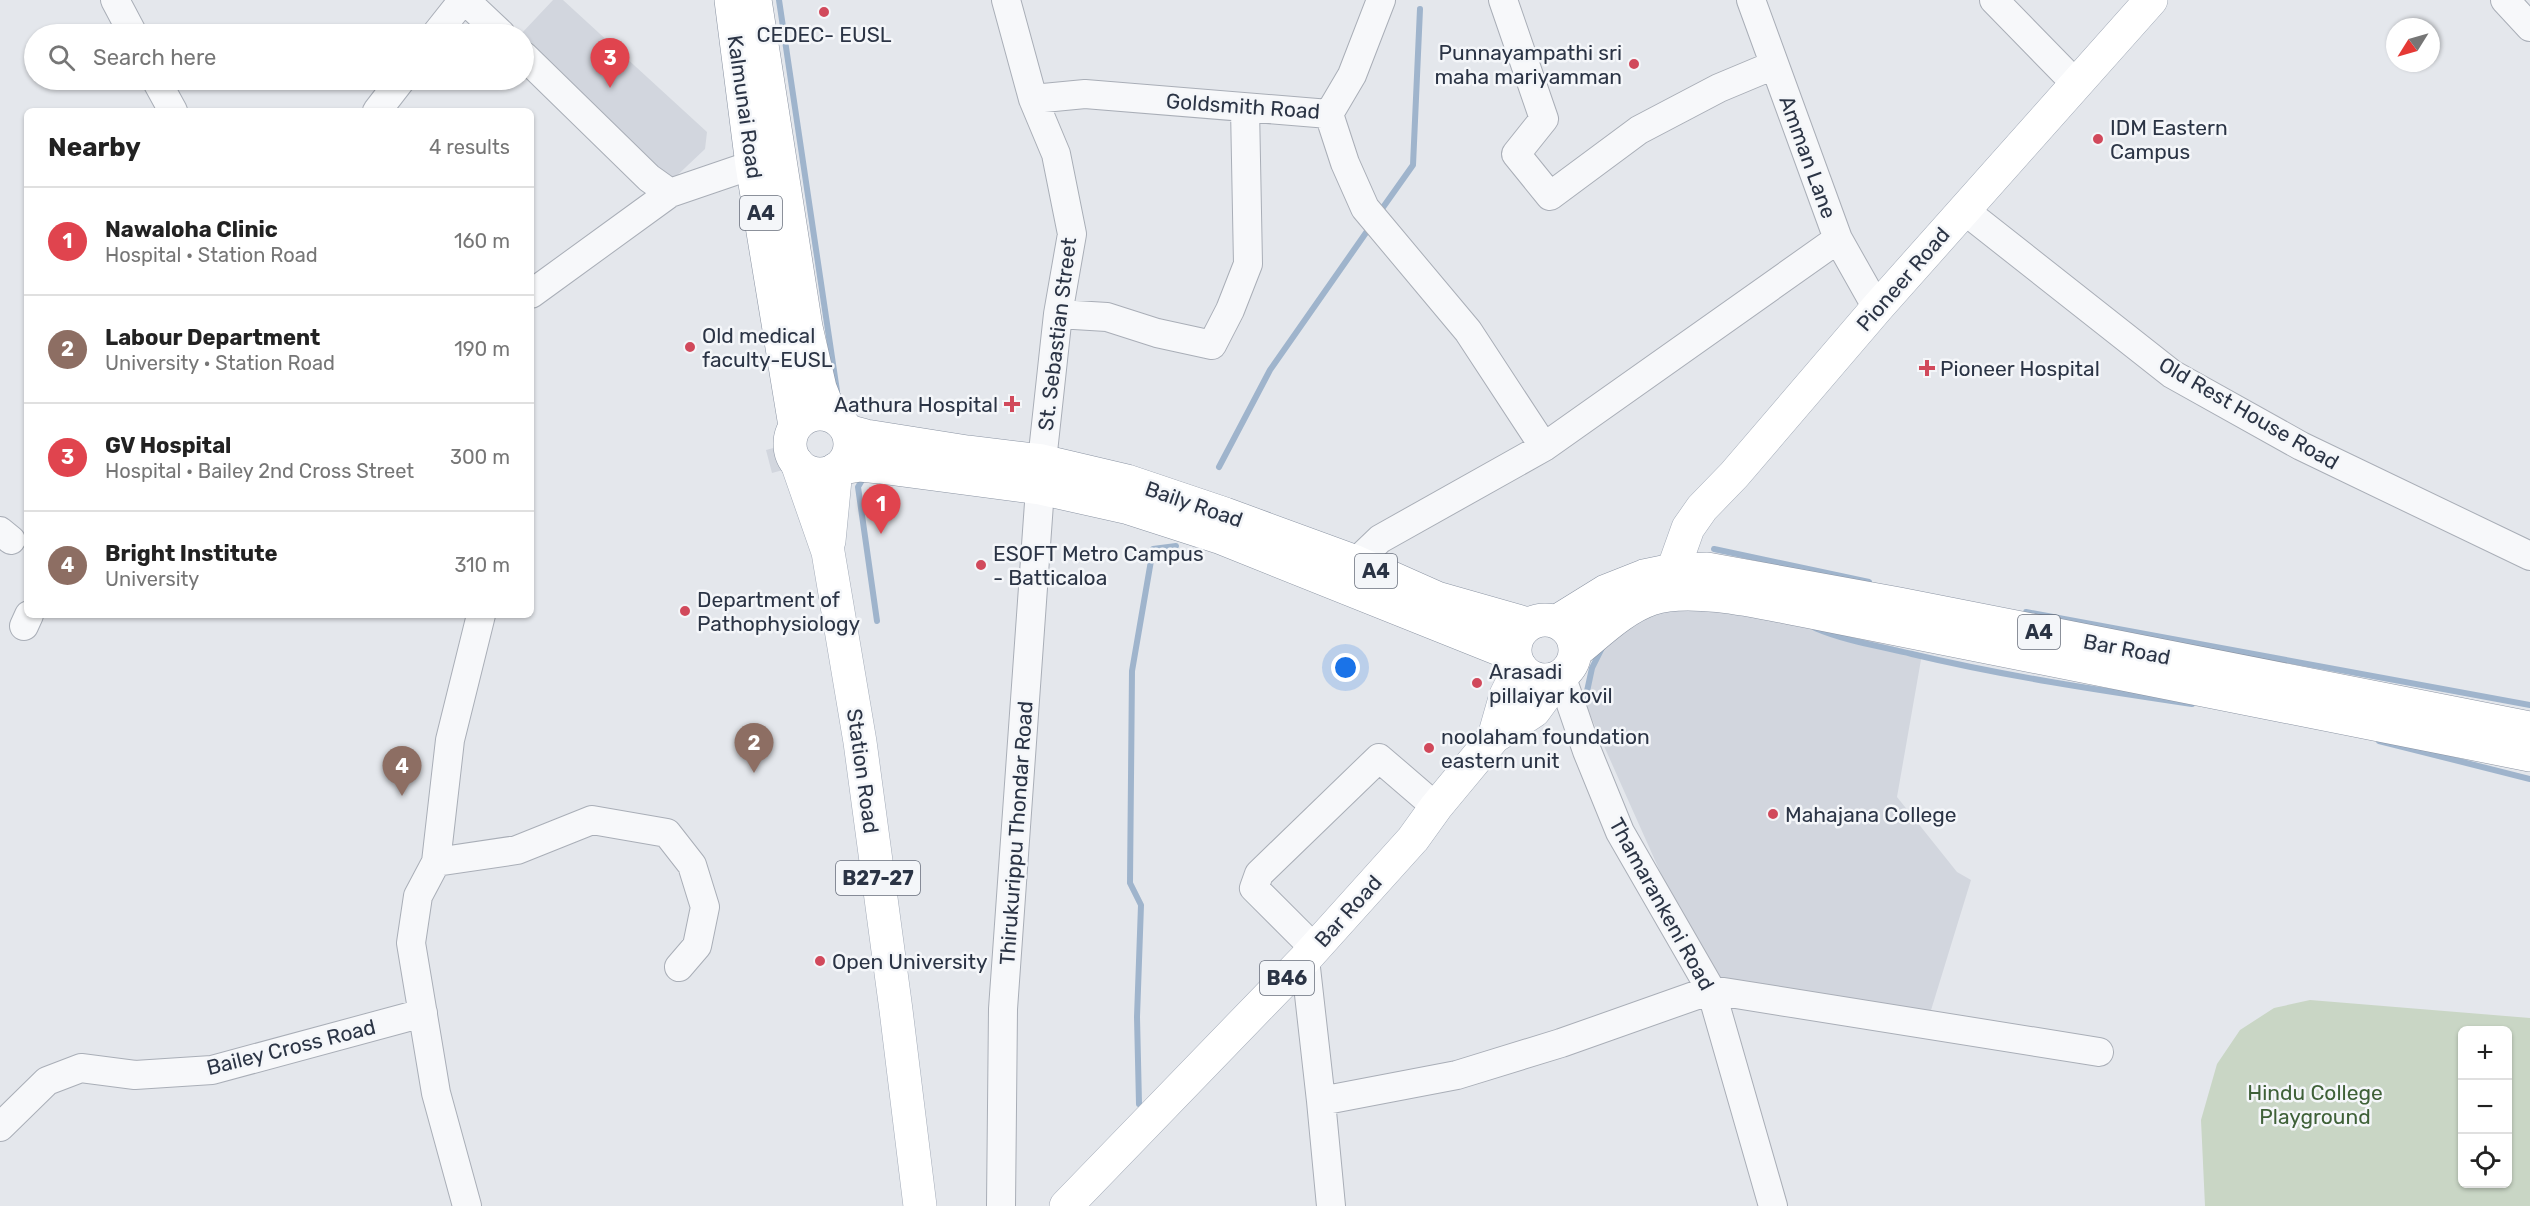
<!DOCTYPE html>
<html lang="en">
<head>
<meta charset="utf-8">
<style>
	:root { --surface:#fff; --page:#f6f6f6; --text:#222; --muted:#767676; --line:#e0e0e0; --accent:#d1495b }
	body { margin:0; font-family:Rubik,sans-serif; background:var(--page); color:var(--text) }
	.controls { position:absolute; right:18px; bottom:18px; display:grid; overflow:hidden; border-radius:9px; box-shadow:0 2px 4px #0004 }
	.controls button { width:54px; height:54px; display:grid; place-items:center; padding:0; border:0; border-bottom:2px solid var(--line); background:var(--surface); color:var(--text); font:30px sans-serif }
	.compass { position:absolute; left:2386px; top:18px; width:54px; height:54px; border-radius:50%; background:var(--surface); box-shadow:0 2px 4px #0004; rotate:233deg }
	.you { position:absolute; left:1346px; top:668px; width:21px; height:21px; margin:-15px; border:4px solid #fff; border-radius:50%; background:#1a73e8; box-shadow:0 0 0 9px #1a73e833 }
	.badge { display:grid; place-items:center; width:39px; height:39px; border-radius:50%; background:var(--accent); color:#fff; font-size:20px; font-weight:700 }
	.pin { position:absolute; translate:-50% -50px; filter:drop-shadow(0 2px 3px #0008) }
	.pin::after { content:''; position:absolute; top:32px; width:21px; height:18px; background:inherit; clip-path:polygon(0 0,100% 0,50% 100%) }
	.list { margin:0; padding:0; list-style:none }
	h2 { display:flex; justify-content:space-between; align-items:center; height:78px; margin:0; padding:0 24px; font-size:26px }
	h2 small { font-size:20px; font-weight:400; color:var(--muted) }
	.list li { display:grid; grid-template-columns:39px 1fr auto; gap:18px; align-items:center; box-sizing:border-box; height:108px; padding:0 24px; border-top:2px solid var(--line) }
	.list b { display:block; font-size:22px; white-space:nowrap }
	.list p { margin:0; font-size:20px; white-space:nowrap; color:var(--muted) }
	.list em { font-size:20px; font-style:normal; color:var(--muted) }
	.icon { flex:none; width:33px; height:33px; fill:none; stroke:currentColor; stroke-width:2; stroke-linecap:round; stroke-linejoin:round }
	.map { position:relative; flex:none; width:2530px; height:1206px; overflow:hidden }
	.search { position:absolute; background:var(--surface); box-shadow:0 2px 4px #0004; left:24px; top:24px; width:510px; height:66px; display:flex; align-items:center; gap:15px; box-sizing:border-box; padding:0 21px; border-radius:33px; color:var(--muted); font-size:22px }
	.panel { position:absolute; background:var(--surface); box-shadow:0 2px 4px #0004; left:24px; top:108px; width:510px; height:510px; border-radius:9px }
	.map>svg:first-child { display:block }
	.built { fill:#d2d6de }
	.green { fill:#c9d6c5; fill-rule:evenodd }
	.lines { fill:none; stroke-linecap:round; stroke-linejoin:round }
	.stream { stroke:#9fb4cc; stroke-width:6 }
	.minor-casing { stroke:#a9aeb7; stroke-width:30 }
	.major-casing { stroke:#a3abb8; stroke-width:34 }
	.highway-casing { stroke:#8b94a3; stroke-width:34 }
	.minor { stroke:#f7f8fa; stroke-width:28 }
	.major { stroke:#fff; stroke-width:33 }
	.highway { stroke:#fff; stroke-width:33 }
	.poi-dot { fill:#d1495b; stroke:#f4f6f9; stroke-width:2 }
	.labels { text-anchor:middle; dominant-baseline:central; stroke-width:5; stroke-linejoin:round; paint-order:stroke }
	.shield { fill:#f4f6f9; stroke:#676e7b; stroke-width:1.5 }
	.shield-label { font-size:20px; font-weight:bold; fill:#2b3445 }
	.poi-label { font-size:21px; fill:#2b3445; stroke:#f4f6f9; text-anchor:start }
	.street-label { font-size:21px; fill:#2b3445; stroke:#f4f6f9 }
	.park-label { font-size:21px; fill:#3f6138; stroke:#f4f6f9 }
</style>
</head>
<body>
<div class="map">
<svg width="2530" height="1206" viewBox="0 0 2530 1206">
	<rect width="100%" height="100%" fill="#e4e7ec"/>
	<path class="built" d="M553 0H563L707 132 705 149 668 184 524 51V34H521Z
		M777 447 783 470 772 473 766 450Z
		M1671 603 1822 628 1922 654 1897 797 1957 872 1971 880 1928 1020 1712 988 1583 699 1590 667 1605 638Z"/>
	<path class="green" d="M2310 1000 2530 1018V1206H2205L2201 1120 2217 1064 2240 1030 2274 1008ZM2462 1030H2508V1184H2462Z"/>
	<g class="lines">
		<path class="stream" d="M779 0 837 391
			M1379 213 1413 165 1420 9
			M1219 467 1270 370 1370 227
			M865 475 858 487 877 621
			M1714 549 1869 582
			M2026 612 2530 705
			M1815 628C1845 641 1880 646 1912 654 2004 676 2098 690 2192 704
			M1586 696 1592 668 1603 646
			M2379 741 2530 779
			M1139 1104 1137 1017 1141 905 1130 883 1132 671 1153 549 1176 546"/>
		<g class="minor-casing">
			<path id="minor" d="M115 0 133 34
				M465 0 501 34
				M1503 0 1544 119 1516 154 1550 196 1639 130 1719 88 1774 65
				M1751 0 1838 239 1877 308
				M1994 0 2076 84
				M2505 0 2530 27
				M436 34 463 0
				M524 56 649 178 670 193
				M156 80 173 111
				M1033 99 1085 94 1329 114 1352 75 1381 0
				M377 111 401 80
				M1329 114 1345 163 1365 208 1468 331 1544 447
				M1964 210 2172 374 2301 446 2530 556
				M531 294 670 193 752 165
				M1058 314 1107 317 1157 333 1212 345 1230 310 1248 264 1245 108
				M0 531 11 540
				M1356 562 1380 539 1544 447 1838 239
				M24 626 29 615
				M1561 675 1587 751 1620 832 1711 990 1773 1206
				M436 862 517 850 592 820 667 833 692 865 705 907 697 946 679 967
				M1314 948 1254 888 1259 874 1379 758 1436 807
				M1305 959 1321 1101 1457 1075 1561 1043 1711 990 2099 1052
				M1321 1101 1331 1206
				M0 1127 47 1081 81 1068 135 1075 212 1070 423 1013
				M467 1206 436 1093 411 943 418 896 436 862 450 740 481 615
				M1001 1206 1003 1009 1042 461 1058 314 1072 234 1056 154 1033 99 1006 0"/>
		</g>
		<g class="major-casing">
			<path id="major" d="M797 463 828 552 860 742 896 1010 920 1206
				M829 541 836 469
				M1673 570 1688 528 1702 508 1734 475 1877 308 2151 0
				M1494 737 1506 695 1520 667
				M1066 1206 1305 959 1413 839 1436 807 1494 737 1534 711 1545 696 1548 680"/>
		</g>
		<g class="highway-casing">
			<path id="highway" d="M731 0 752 165 795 426
				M755 0 806 327 820 388 831 416
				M790 444a30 30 0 1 1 60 0a30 30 0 1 1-60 0Z
				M847 431 866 436 967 452 1042 461 1127 481 1225 514 1356 562 1437 598 1528 624
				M836 469 860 465 880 467 1040 488 1129 508 1219 537 1514 655
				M1515 650a30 30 0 1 1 60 0a30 30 0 1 1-60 0Z
				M1556 622 1606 591 1644 576 1673 570 1707 569 1899 604 2530 728
				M1575 652C1598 634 1622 609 1651 599 1693 584 1776 606 1821 614L2530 755"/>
		</g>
		<use href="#minor" class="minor"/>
		<use href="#major" class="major"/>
		<use href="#highway" class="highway"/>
	</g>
	<g class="poi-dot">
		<circle cx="824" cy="12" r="6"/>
		<circle cx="1634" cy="64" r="6"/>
		<circle cx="2098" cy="139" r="6"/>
		<circle cx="690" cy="347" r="6"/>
		<path d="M1924 359h6v6h6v6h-6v6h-6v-6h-6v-6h6z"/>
		<path d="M1009 395h6v6h6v6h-6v6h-6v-6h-6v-6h6z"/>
		<circle cx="981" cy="565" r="6"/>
		<circle cx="685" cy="611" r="6"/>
		<circle cx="1477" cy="683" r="6"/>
		<circle cx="1429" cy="748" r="6"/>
		<circle cx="1773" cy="814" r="6"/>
		<circle cx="820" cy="961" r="6"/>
	</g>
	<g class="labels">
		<g class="shield">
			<rect x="740" y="196" width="42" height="34" rx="4.5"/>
			<rect x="1355" y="554" width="42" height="34" rx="4.5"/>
			<rect x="2018" y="615" width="42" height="34" rx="4.5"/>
			<rect x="836" y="861" width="84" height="34" rx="4.5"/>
			<rect x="1260" y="961" width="54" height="34" rx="4.5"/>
		</g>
		<g class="shield-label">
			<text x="761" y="213">A4</text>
			<text x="1376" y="571">A4</text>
			<text x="2039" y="632">A4</text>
			<text x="878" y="878">B27-27</text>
			<text x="1287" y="978">B46</text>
		</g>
		<g class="poi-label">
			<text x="824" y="34" text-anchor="middle">CEDEC- EUSL</text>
			<text x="1622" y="52" text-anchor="end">Punnayampathi sri<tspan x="1622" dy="24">maha mariyamman</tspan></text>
			<text x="2110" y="127">IDM Eastern<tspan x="2110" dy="24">Campus</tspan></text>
			<text x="702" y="335">Old medical<tspan x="702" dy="24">faculty-EUSL</tspan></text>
			<text x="1940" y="368">Pioneer Hospital</text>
			<text x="998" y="404" text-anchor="end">Aathura Hospital</text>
			<text x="993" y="553">ESOFT Metro Campus<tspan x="993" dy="24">- Batticaloa</tspan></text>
			<text x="697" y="599">Department of<tspan x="697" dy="24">Pathophysiology</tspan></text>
			<text x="1489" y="671">Arasadi<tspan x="1489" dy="24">pillaiyar kovil</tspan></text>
			<text x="1441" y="736">noolaham foundation<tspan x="1441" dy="24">eastern unit</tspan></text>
			<text x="1785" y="814">Mahajana College</text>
			<text x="832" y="961">Open University</text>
		</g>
		<g class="street-label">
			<text transform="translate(1243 106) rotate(4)">Goldsmith Road</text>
			<text transform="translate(745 107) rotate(82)">Kalmunai Road</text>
			<text transform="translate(1808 157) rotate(70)">Amman Lane</text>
			<text transform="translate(1903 279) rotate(-49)">Pioneer Road</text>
			<text transform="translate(1057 334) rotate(-83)">St. Sebastian Street</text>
			<text transform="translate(2249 413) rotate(30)">Old Rest House Road</text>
			<text transform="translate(1194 504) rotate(19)">Baily Road</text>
			<text transform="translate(2127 649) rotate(11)">Bar Road</text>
			<text transform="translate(863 771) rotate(82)">Station Road</text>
			<text transform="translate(1016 833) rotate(-86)">Thirukurippu Thondar Road</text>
			<text transform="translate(1662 904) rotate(61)">Thamarankeni Road</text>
			<text transform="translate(1348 911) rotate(-48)">Bar Road</text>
			<text transform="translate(291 1047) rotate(-14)">Bailey Cross Road</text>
		</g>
		<g class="park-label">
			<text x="2315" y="1092">Hindu College<tspan x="2315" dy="24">Playground</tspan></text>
		</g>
	</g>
</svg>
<div class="controls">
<button>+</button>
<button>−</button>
<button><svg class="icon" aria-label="locate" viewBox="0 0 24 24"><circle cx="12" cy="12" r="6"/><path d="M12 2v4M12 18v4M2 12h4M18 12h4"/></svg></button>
</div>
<svg class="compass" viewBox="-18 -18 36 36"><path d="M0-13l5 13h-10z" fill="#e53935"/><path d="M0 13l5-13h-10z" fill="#767676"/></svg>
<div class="you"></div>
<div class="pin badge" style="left:881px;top:534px;background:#e0444e">1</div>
<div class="pin badge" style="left:754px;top:773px;background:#8d6e63">2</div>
<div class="pin badge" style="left:610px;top:88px;background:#e0444e">3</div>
<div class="pin badge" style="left:402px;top:796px;background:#8d6e63">4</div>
<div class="search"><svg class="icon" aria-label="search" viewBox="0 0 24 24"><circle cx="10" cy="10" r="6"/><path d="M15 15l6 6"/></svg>Search here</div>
<section class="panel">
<h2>Nearby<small>4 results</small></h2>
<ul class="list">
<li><span class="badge" style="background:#e0444e">1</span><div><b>Nawaloha Clinic</b><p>Hospital · Station Road</p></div><em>160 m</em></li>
<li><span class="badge" style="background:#8d6e63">2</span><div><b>Labour Department</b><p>University · Station Road</p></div><em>190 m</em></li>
<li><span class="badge" style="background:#e0444e">3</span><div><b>GV Hospital</b><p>Hospital · Bailey 2nd Cross Street</p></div><em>300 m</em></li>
<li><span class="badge" style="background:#8d6e63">4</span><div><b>Bright Institute</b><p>University</p></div><em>310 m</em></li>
</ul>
</section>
</div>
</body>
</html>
